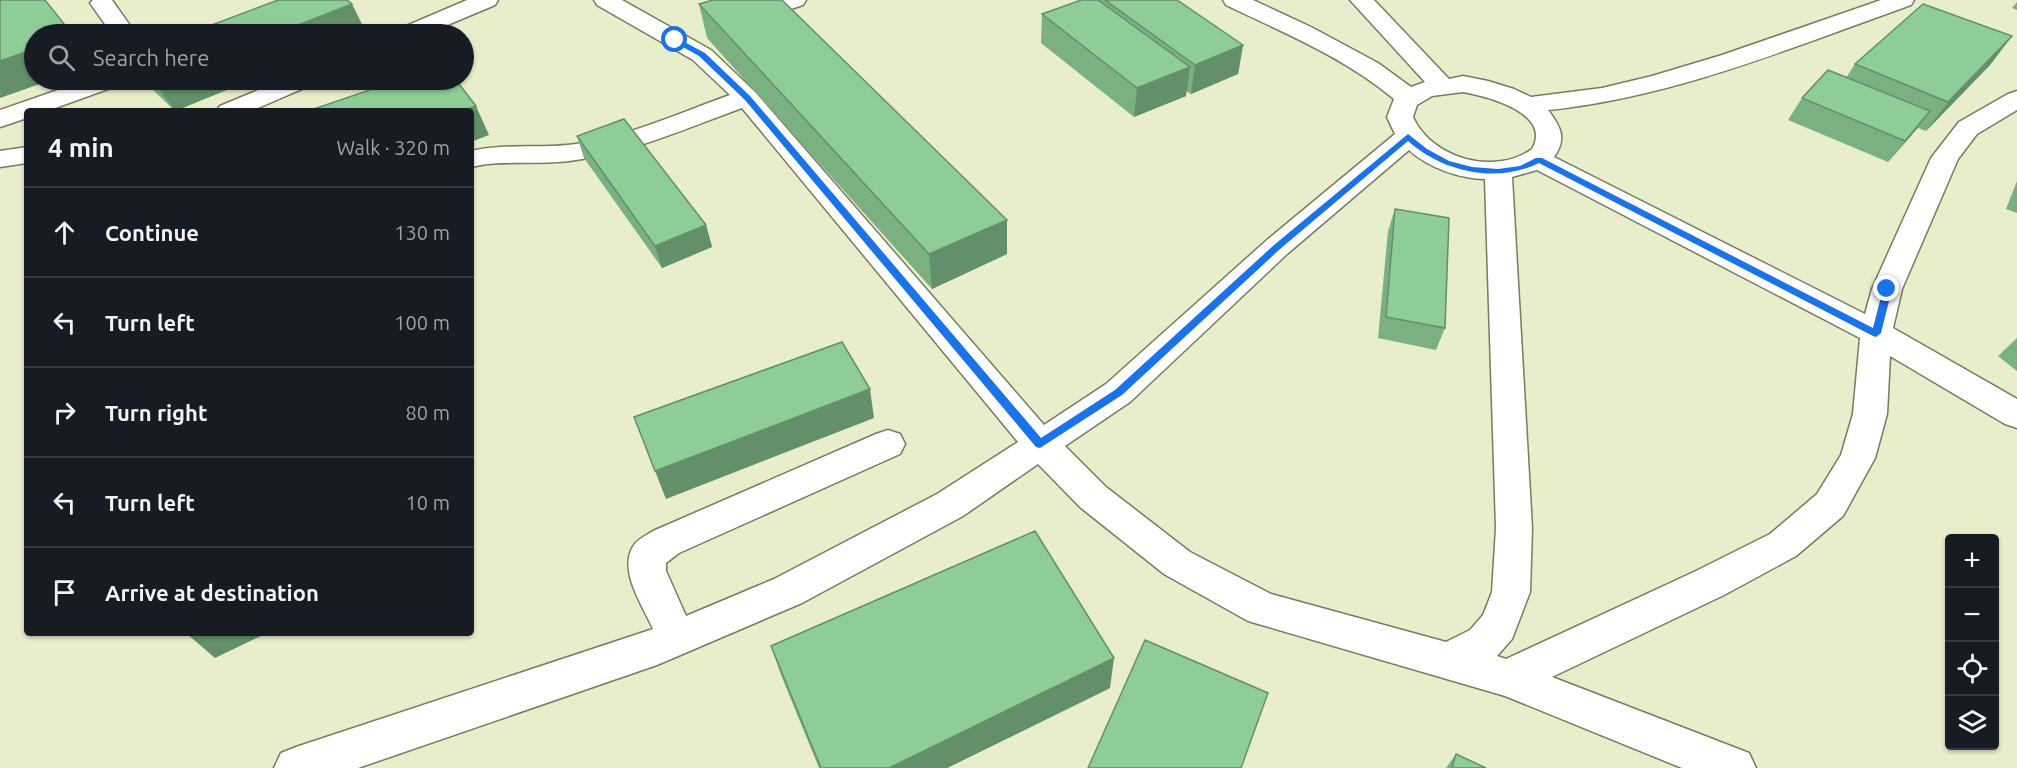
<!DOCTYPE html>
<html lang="en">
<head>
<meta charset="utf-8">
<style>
	:root { --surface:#171b24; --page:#242831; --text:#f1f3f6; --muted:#9ea1a6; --line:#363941 }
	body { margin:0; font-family:Ubuntu,sans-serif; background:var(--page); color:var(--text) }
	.controls { position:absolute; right:18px; bottom:18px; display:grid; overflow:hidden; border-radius:6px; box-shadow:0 2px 4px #0004 }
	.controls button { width:54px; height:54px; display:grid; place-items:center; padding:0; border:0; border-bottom:2px solid var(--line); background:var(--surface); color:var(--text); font:30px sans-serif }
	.stop { position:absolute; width:18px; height:18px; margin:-14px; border:4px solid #1a73e8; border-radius:50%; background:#fff }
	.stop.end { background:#1a73e8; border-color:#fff; box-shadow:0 2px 6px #0008 }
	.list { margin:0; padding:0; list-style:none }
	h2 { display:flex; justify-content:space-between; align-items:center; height:78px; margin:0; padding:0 24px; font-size:26px }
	h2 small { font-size:20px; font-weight:400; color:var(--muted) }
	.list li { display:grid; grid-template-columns:39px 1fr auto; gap:18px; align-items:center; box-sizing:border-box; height:90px; padding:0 24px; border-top:2px solid var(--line) }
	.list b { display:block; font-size:22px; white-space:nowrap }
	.list em { font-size:20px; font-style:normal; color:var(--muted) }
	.icon { flex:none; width:33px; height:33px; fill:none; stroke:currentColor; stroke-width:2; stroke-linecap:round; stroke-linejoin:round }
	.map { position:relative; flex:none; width:2017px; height:768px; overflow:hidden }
	.search { position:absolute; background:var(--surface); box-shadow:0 2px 4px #0004; left:24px; top:24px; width:450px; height:66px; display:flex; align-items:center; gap:15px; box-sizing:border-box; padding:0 21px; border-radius:33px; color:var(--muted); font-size:22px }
	.panel { position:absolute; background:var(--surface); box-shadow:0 2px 4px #0004; left:24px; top:108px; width:450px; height:528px; border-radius:6px }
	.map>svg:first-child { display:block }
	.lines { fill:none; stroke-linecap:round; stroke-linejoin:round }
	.minor-casing { stroke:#767c5d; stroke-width:3 }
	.minor { fill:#fff; fill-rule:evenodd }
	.wall { fill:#7ab082 }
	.shaded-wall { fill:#63906a }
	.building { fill:#8ecd97; stroke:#63906a; stroke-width:1.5 }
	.route { fill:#1a73e8 }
</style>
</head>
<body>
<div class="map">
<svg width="2017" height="768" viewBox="0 0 2017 768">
	<rect width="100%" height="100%" fill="#e8eecc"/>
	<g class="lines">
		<g class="minor-casing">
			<path id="minor" d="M93 0H112L136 34H112L90 3Z
				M467 0H498L495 5 426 34H395L399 29Z
				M594 0H622L711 50 756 93 1044 425 1106 384 1267 240 1395 134 1387 117 1394 99C1344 57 1284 33 1226 5L1223 0H1253L1311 27 1378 63 1411 87 1425 82 1350 0H1374L1449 79 1463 76 1488 81 1514 89 1531 97 1602 88 1652 76 1722 55 1881 0H1914L1911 5C1793 47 1674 97 1548 110 1561 127 1567 139 1554 157L1865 314 1872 289 1931 158 1959 122 2008 94 2017 91V110L1977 134 1958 159 1902 289 1893 328 2017 399V428L2005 424 1890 356 1887 414 1875 458 1843 516 1796 556 1724 595 1552 677 1749 753 1756 768H1682L1505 696 1248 621 1164 574 1080 507 1038 464 963 516 802 603 657 665 358 768H274L281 753 296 747 653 629C643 606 617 569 634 545 638 539 647 535 653 531L876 434 888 430 900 434 905 444 900 454 679 553 666 563V571L686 616 774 579 937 494 1018 442 742 108C687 128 634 152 576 160 541 166 506 159 471 167V151C506 143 541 149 576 144 630 136 679 113 730 95L693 60 597 5ZM1463 92C1486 96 1553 113 1532 149 1495 176 1432 159 1413 117L1417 105 1432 96ZM1409 150C1427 167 1460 179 1485 179L1496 528 1492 592 1483 615 1470 630 1446 642 1271 594 1190 552 1106 487 1065 446 1130 402 1287 254ZM1537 170 1860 338 1853 414 1841 455 1817 494 1770 534 1696 571 1506 659 1497 656 1512 639 1530 592 1532 528 1512 177Z
				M772 0H806L803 5 742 25 734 23 730 18 734 13Z
				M87 80H123L119 85 47 111H27V118L0 127V110Z
				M282 80H315L311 85 251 111H216L220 106Z
				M27 147V163L0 167V151Z"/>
		</g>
		<use href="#minor" class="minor"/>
	</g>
	<path class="wall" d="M1081 0H1177L1243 45 1238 74 1191 94 1186 91V96L1134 117 1041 43 1042 14Z
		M2017 2V10L2012 8Z
		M699 4 1007 220V254L932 289 707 38Z
		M2012 36 1990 65 1926 131 1918 128 1888 162 1788 120 1802 98 1846 78 1855 64Z
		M145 80H251L175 111 149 86Z
		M577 136 706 225 712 247 662 268 584 158Z
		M2017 181V213L2006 209Z
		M1395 209 1445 328 1436 350 1378 338 1388 231Z
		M2017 338V371L1998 356Z
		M771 646 1110 688 947 768H819L781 675Z
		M1456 754 1486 768H1446Z"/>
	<path class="shaded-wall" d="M352 4 366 32 361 34H275Z
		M2012 36 1990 65 1926 131 1948 102Z
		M1243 45 1238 74 1191 94 1195 65Z
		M34 49V80H51L0 98V61Z
		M1190 67 1186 96 1134 117 1137 88Z
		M161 80H251L175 111 154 82Z
		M476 106 489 135 471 142V111H462Z
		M1930 111 1914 132 1888 162 1905 141Z
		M1007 220V254L932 289 929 254Z
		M706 225 712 247 662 268 655 246Z
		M870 389 874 418 666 499 655 471Z
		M186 633H267L215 658Z
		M1114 658 1110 688 947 768H889Z"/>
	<path class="building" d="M0 0H45L72 34H34V49L0 61Z
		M278 0H347L352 4 275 34H188Z
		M713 0H782L1007 220 929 254 699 4Z
		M1081 0H1098L1190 67 1137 88 1042 14Z
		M1105 0H1177L1243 45 1195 65Z
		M1923 4 2012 36 1948 102 1855 64Z
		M1828 70 1930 111 1905 141 1802 98Z
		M152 80H161L154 82Z
		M399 80H456L476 106 462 111H308Z
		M624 119 706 225 655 246 577 136Z
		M1395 209 1449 218 1445 328 1386 317Z
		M842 342 870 389 655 471 634 417Z
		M1035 531 1114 658 889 768H821L771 646Z
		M1145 640 1268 693 1241 768H1088Z
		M1456 754 1486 768H1452Z"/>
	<path class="route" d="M672 38H677L705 53 750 96 1041 438 1115 390 1274 245 1408 134 1427 149 1449 161 1472 167 1498 169 1520 166 1536 158H1542L1873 328 1883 289 1887 285 1892 289 1881 333 1876 337 1873 336 1539 163C1496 184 1443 172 1408 141L1280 249 1122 395 1040 448 1036 447 745 100 699 56 672 41Z"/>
</svg>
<div class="controls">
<button>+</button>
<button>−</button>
<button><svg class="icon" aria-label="locate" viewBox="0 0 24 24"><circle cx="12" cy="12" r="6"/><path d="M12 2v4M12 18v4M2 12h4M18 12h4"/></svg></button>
<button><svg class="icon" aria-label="layers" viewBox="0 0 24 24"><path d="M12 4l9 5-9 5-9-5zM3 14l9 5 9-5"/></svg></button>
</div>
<div class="stop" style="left:675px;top:40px"></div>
<div class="stop end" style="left:1887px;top:289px"></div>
<div class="search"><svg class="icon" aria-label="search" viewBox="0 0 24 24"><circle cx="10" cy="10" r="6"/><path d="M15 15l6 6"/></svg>Search here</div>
<section class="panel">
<h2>4 min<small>Walk · 320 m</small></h2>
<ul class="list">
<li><svg class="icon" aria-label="ahead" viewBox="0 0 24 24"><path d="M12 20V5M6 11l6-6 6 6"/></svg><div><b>Continue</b></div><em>130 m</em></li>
<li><svg class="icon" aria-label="left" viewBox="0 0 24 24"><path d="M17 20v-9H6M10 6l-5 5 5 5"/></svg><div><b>Turn left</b></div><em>100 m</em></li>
<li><svg class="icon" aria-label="right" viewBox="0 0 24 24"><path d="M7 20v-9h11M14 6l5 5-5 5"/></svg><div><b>Turn right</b></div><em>80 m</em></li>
<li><svg class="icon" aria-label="left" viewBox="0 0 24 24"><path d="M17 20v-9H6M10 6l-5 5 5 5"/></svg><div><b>Turn left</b></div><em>10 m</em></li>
<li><svg class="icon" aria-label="arrive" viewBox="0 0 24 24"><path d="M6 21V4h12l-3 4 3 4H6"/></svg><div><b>Arrive at destination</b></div></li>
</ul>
</section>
</div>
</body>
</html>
